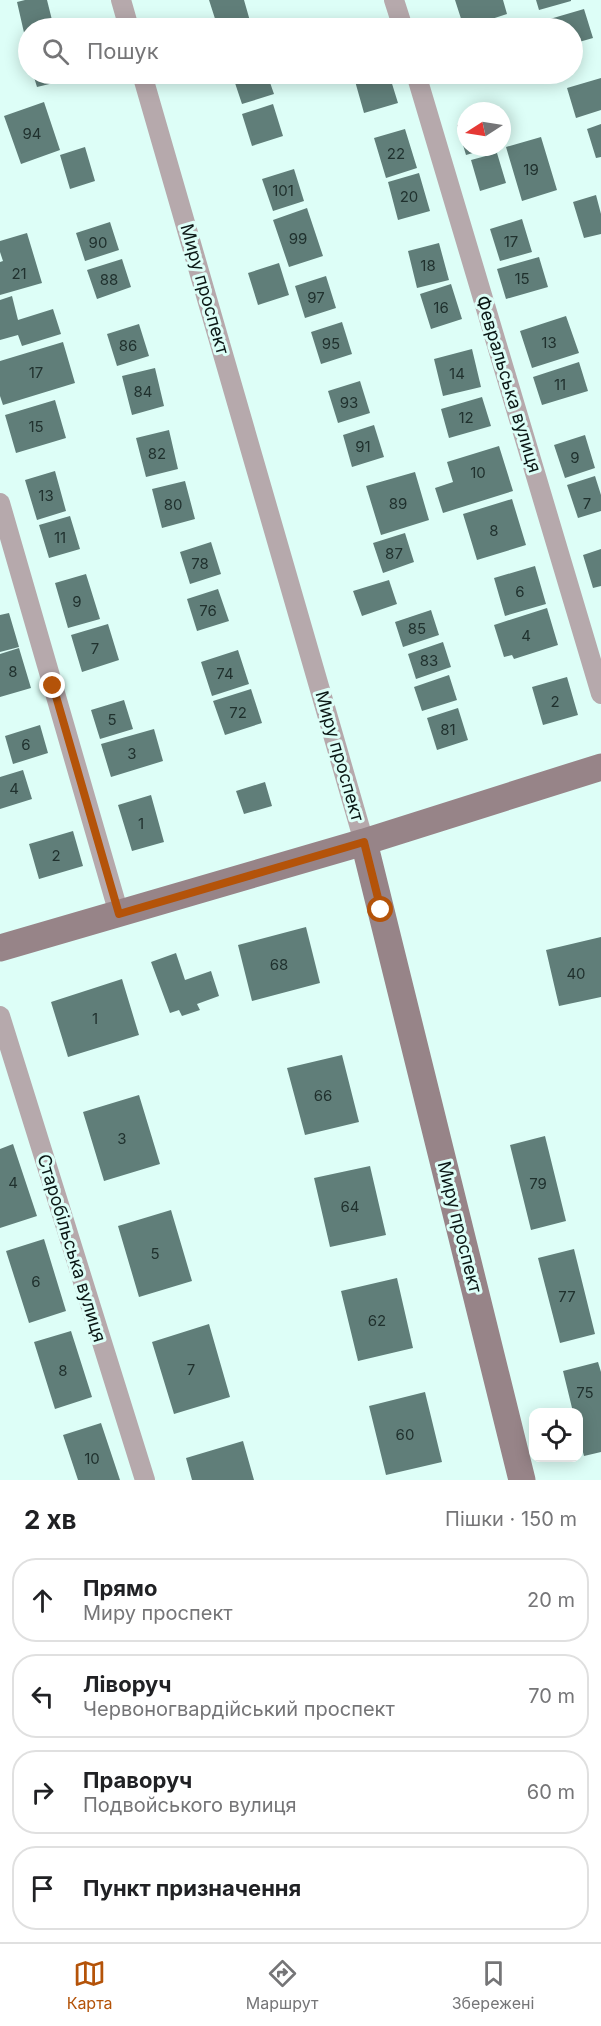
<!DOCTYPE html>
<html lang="uk">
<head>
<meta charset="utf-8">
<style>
	:root { --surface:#fff; --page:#f2f2f2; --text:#202124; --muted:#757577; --line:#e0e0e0; --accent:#b45309 }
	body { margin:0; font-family:Inter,sans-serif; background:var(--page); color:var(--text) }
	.controls { position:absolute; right:18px; bottom:18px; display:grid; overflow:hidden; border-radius:12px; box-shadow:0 3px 15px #0003 }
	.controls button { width:54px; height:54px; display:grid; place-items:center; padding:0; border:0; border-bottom:2px solid var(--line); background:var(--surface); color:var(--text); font:30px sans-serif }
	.compass { position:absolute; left:457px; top:102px; width:54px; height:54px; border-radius:50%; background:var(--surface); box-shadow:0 3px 15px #0003; rotate:258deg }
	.stop { position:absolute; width:18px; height:18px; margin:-14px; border:4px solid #b45309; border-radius:50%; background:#fff }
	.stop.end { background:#b45309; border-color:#fff; box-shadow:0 2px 6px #0008 }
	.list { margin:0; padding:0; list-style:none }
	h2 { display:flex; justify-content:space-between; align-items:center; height:78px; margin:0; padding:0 24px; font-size:26px }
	h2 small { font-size:20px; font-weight:400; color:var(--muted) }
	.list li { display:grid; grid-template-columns:39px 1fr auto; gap:18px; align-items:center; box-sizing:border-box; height:84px; margin:0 12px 12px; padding:0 12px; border:2px solid var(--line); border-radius:24px }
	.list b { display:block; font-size:22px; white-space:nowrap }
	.list p { margin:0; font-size:20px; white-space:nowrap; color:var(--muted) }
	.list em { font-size:20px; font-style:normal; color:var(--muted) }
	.icon { flex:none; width:33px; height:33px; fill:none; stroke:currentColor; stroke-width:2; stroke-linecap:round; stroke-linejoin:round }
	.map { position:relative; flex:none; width:601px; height:1480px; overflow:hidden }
	.search { position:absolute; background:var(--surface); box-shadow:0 3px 15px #0003; left:18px; right:18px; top:18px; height:66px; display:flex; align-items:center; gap:15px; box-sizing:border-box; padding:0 21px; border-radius:33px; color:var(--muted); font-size:22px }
	.sheet { height:462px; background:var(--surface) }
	nav { display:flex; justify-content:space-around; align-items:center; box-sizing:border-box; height:84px; border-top:2px solid var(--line); background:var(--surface); font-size:16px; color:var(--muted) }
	nav a { display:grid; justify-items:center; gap:3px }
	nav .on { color:var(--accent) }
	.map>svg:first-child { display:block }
	.building { fill:#607e79 }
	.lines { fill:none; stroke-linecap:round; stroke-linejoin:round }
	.minor { stroke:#b6a9ac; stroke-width:20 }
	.secondary { stroke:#978488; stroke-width:27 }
	.route { stroke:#b45309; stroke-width:8 }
	.labels { text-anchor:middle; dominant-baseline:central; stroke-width:6; stroke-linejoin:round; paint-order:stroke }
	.number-label { font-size:15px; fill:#20312e }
	.street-label { font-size:18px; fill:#0b1715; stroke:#ddfef7 }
</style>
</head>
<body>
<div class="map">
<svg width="601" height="1480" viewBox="0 0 601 1480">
	<rect width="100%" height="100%" fill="#ddfef7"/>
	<path class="building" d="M25 0H47L54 28H28V36L25 37 17 2Z
		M209 0H244L252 28H218Z
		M455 0H503L507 14 464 28Z
		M536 0H571V1L539 10Z
		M584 9 593 38 572 44V28H545L543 21Z
		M33 74H64L66 80 37 87Z
		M232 74H267L274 94 242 104Z
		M353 74H389L398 103 364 113Z
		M601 78V110L576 118 567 88Z
		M44 102 60 150 21 164 4 116Z
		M273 104 283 136 252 146 242 114Z
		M466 122V147L490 148 466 155 457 125Z
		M601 124V157L596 158 587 129Z
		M405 129 417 168 386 178 374 138Z
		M541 137 557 190 522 201 506 147Z
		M85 147 95 181 70 189 60 155Z
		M497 153 506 183 480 191 471 160Z
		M294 169 304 201 273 211 262 179Z
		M419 173 430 211 398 220 388 182Z
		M596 195 601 214V234L584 238 573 202Z
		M307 208 323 256 289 267 273 220Z
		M522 219 532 252 500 261 490 229Z
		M110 222 119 250 85 261 76 233Z
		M27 233 42 283 0 295V262L3 261 0 252V241Z
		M439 243 449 280 417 288 408 251Z
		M539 257 548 287 506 299 497 269Z
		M122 259 131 287 97 299 87 270Z
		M279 263 289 295 258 305 248 273Z
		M326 276 336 308 305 318 295 286Z
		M451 284 462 319 431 329 420 294Z
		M12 296 18 320 53 309 61 334 22 346 18 335 0 340V300Z
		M566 316 579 353 532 368 520 331Z
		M342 322 352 354 321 364 311 332Z
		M139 324 149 356 117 366 107 334Z
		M63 342 75 383 3 405 0 396V361Z
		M472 349 481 387 443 396 434 359Z
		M579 362 588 391 542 405 533 377Z
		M155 368 164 406 132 415 122 376Z
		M360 381 370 413 338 423 328 391Z
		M482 397 491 426 449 438 441 409Z
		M55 400 66 438 16 453 5 415Z
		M374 425 384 457 352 467 343 435Z
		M169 430 178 469 146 477 136 438Z
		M585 435 595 468 565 478 554 445Z
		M499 446 513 491 443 513 435 488 453 482 447 462Z
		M55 471 66 511 37 520 25 480Z
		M415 472 429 520 381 535 366 486Z
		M595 476 601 495V511L578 518 567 485Z
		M185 481 195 519 162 528 152 489Z
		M512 499 526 545 477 560 463 514Z
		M70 516 80 549 49 558 39 525Z
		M405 533 414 562 383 573 373 543Z
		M211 542 221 574 190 584 180 552Z
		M601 549V586L593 588 583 555Z
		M535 566 546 604 505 616 494 578Z
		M86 574 100 619 68 628 55 583Z
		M389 580 397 604 362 616 353 591Z
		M218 589 229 621 197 631 187 599Z
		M547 608 558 645 514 659 512 655 504 657 494 625Z
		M431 610 439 635 403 647 395 622Z
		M9 613 19 647 0 652V615Z
		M108 624 119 660 82 672 71 635Z
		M443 642 451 667 416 679 408 654Z
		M19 648 31 688 0 697V654Z
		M238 650 249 684 212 696 201 662Z
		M449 675 457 700 422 711 414 687Z
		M567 677 578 715 543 725 532 687Z
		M251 689 262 723 225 735 213 701Z
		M124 700 133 729 100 739 91 710Z
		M458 708 468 740 437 750 427 718Z
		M40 725 48 753 13 764 5 736Z
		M154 729 163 761 111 777 101 744Z
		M23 770 32 799 0 809V777Z
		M265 782 272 806 244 814 236 791Z
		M151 795 164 842 132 851 118 805Z
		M73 831 83 866 39 879 29 844Z
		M306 927 320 983 252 1001 238 945Z
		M601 937V997L559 1006 546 950Z
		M176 953 185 980 211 971 219 996 197 1004 200 1010 182 1016 179 1010 170 1013 151 962Z
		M122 979 139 1035 68 1057 51 1002Z
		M342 1055 359 1122 305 1135 287 1068Z
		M139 1095 160 1164 104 1181 83 1112Z
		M545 1136 566 1221 531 1230 510 1145Z
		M13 1144 37 1216 0 1228V1149Z
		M370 1166 386 1235 330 1247 314 1178Z
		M171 1210 192 1281 139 1297 118 1226Z
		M44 1239 66 1311 29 1323 6 1251Z
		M574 1249 595 1334 560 1343 538 1258Z
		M397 1278 413 1348 358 1361 341 1291Z
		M209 1324 230 1397 174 1414 152 1342Z
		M71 1331 92 1397 55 1409 34 1342Z
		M598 1362 601 1372V1452L584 1456 578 1433V1412H573L563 1371Z
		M425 1392 442 1462 386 1475 369 1406Z
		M101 1423 120 1480H78L63 1435Z
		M243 1441 254 1480H192L186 1458Z"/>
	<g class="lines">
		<path class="minor" d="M121 0 129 28
			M394 0 403 28
			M142 74 364 842
			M416 74 601 694
			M0 503 119 914
			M0 1016 145 1480"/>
		<path class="secondary" d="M364 842 522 1480
			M0 948 364 842 601 767"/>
	</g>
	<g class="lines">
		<path class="route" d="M53 686 119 914 364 842 381 910"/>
	</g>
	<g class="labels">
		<g class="number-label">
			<text x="32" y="133">94</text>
			<text x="396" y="153">22</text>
			<text x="531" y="169">19</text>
			<text x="283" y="190">101</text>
			<text x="409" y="196">20</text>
			<text x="298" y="238">99</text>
			<text x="511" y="241">17</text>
			<text x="98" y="242">90</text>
			<text x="428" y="265">18</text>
			<text x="19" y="273">21</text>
			<text x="522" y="278">15</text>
			<text x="109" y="279">88</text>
			<text x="316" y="297">97</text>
			<text x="441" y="307">16</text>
			<text x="549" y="342">13</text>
			<text x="331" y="343">95</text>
			<text x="128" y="345">86</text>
			<text x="36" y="372">17</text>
			<text x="457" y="373">14</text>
			<text x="560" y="384">11</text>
			<text x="143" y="391">84</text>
			<text x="349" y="402">93</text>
			<text x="466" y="417">12</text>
			<text x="36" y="426">15</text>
			<text x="363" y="446">91</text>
			<text x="157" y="453">82</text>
			<text x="575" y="457">9</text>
			<text x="478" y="472">10</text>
			<text x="46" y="495">13</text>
			<text x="398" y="503">89</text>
			<text x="587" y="503">7</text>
			<text x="173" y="504">80</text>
			<text x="494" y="530">8</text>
			<text x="60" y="537">11</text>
			<text x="394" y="553">87</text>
			<text x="200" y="563">78</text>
			<text x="520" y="591">6</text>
			<text x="77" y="601">9</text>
			<text x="208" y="610">76</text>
			<text x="417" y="628">85</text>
			<text x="526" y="635">4</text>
			<text x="95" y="648">7</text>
			<text x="429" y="660">83</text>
			<text x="13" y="671">8</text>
			<text x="225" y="673">74</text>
			<text x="555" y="701">2</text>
			<text x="238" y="712">72</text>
			<text x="112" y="719">5</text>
			<text x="448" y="729">81</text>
			<text x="26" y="744">6</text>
			<text x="132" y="753">3</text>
			<text x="14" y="788">4</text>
			<text x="141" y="823">1</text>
			<text x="56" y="855">2</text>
			<text x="279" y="964">68</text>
			<text x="576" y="973">40</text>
			<text x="95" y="1018">1</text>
			<text x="323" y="1095">66</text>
			<text x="122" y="1138">3</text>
			<text x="13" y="1182">4</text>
			<text x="538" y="1183">79</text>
			<text x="350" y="1206">64</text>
			<text x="155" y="1253">5</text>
			<text x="36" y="1281">6</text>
			<text x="567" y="1296">77</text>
			<text x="377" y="1320">62</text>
			<text x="191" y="1369">7</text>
			<text x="63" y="1370">8</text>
			<text x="585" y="1392">75</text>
			<text x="405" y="1434">60</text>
			<text x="92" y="1458">10</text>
		</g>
		<g class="street-label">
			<text transform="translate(205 289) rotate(74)">Миру проспект</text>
			<text transform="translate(509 384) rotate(73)">Февральська вулиця</text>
			<text transform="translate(340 756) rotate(74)">Миру проспект</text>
			<text transform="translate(460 1227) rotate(76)">Миру проспект</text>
			<text transform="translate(72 1248) rotate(73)">Старобільська вулиця</text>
		</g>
	</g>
</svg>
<div class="controls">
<button><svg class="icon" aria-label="locate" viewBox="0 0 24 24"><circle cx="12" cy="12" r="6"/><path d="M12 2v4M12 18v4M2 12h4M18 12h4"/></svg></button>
</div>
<svg class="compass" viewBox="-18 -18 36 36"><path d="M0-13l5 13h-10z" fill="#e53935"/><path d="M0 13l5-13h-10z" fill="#757577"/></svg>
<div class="stop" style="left:381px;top:910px"></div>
<div class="stop end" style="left:53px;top:686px"></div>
<div class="search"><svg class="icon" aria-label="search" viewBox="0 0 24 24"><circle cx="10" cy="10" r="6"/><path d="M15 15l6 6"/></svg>Пошук</div>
</div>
<section class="sheet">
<h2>2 хв<small>Пішки · 150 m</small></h2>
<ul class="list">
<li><svg class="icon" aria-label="ahead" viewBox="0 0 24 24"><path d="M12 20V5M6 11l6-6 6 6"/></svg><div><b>Прямо</b><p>Миру проспект</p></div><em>20 m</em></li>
<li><svg class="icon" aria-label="left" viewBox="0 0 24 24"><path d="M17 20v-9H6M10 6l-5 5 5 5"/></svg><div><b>Ліворуч</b><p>Червоногвардійський проспект</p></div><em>70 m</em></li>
<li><svg class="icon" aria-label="right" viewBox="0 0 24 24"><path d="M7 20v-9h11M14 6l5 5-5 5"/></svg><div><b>Праворуч</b><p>Подвойського вулиця</p></div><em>60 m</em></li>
<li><svg class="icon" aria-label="arrive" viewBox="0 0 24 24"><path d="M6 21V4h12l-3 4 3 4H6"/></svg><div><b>Пункт призначення</b></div></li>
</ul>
</section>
<nav>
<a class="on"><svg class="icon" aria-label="map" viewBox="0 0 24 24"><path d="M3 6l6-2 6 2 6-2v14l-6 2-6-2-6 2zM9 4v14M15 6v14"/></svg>Карта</a>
<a><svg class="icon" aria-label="directions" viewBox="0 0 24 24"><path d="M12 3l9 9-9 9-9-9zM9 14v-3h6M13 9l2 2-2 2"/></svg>Маршрут</a>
<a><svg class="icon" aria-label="saved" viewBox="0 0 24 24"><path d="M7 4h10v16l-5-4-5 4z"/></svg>Збережені</a>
</nav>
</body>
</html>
